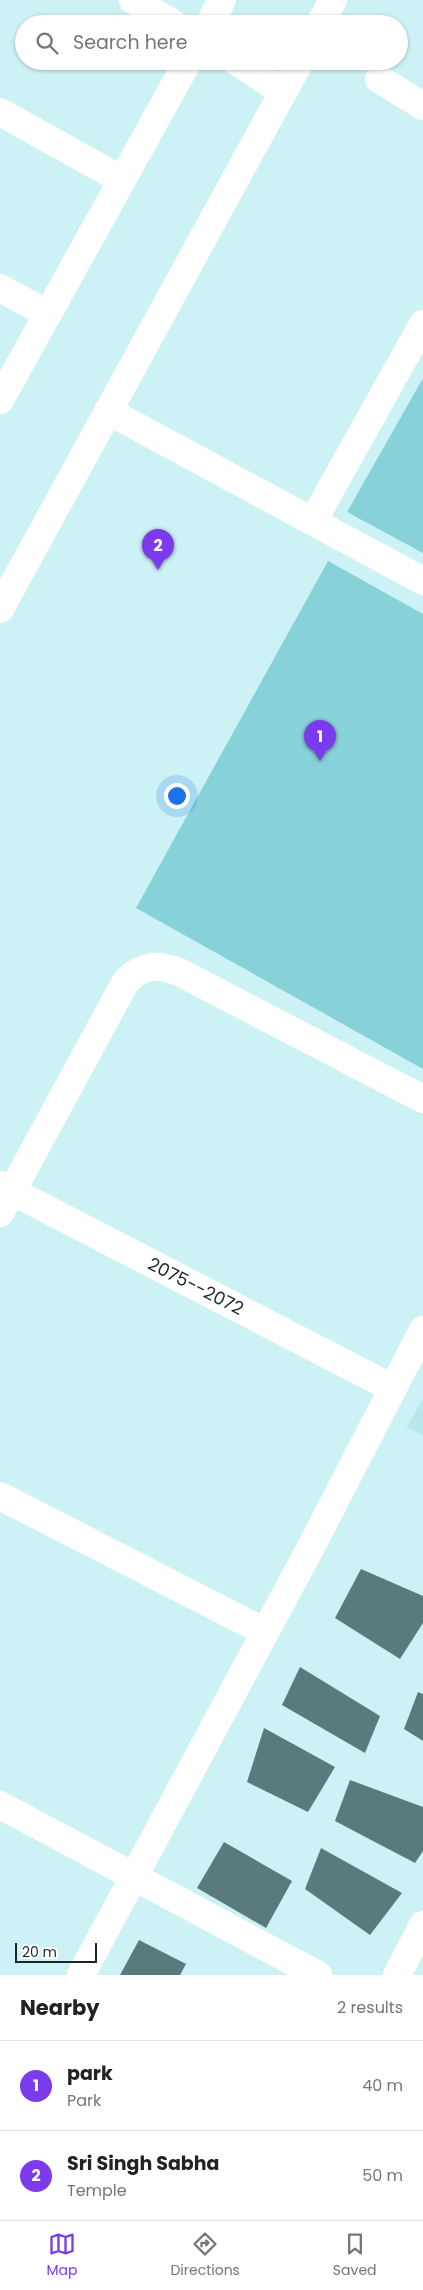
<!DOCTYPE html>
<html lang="en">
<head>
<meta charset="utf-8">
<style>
	:root { --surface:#fff; --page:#f2f2f2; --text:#222; --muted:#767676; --line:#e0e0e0; --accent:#7c3aed }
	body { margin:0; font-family:Poppins,sans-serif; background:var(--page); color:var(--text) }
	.scale { position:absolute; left:15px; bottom:12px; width:82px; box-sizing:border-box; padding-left:5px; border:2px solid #192728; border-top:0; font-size:14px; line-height:18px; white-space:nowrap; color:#192728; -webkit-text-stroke:4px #fff; paint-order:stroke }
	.you { position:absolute; left:176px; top:795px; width:18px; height:18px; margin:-12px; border:4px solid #fff; border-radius:50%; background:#1a73e8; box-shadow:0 0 0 8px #1a73e833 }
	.badge { display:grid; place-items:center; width:32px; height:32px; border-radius:50%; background:var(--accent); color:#fff; font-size:16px; font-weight:700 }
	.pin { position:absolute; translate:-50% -41px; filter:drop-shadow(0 1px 2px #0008) }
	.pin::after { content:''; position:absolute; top:26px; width:18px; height:15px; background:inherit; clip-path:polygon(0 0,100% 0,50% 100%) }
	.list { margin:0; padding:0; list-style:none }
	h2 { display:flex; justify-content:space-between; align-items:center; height:65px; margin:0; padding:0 20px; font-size:21px }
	h2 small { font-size:16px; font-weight:400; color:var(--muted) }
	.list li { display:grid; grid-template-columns:32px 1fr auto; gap:15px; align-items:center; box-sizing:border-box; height:90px; padding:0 20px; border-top:1px solid var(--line) }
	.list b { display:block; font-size:19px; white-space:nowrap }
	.list p { margin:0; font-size:16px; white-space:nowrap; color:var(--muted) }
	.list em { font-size:16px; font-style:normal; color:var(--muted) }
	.icon { flex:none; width:28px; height:28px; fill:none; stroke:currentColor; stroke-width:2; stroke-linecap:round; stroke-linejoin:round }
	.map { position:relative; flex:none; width:423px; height:1975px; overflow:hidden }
	.search { position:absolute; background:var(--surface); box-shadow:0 1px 4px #0004; left:15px; right:15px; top:15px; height:55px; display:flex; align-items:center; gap:12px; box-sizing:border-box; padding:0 18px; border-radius:28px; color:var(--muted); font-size:19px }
	.sheet { height:245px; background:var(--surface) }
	nav { display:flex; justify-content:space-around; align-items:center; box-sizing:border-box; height:70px; border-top:1px solid var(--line); background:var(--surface); font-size:14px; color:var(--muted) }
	nav a { display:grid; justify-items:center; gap:2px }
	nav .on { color:var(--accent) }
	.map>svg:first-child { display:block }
	.built { fill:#b9e7eb }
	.green { fill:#87d2d9 }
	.building { fill:#597b7d }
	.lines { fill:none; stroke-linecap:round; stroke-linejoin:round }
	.minor { stroke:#fff; stroke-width:28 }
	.labels { text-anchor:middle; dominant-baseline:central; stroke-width:4; stroke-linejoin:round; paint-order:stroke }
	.street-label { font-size:18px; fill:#192728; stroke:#fff }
</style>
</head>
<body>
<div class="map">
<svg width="423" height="1975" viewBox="0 0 423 1975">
	<rect width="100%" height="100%" fill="#cdf2f5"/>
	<path class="built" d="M423 1398V1436L407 1427Z"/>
	<path class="green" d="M423 378V553L347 512Z
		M328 561 423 614V1069L136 908Z"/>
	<path class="building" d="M361 1569 423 1596V1623L400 1659 335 1618Z
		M300 1667 380 1716 365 1753 282 1705Z
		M418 1692 423 1694V1741L404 1729Z
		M264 1728 335 1767 308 1812 247 1782Z
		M350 1780 423 1807V1851L415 1863 335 1821Z
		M224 1842 292 1881 266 1928 197 1888Z
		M321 1848 402 1893 370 1935 305 1889Z
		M139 1940 186 1964 180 1975H120Z"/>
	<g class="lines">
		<path class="minor" d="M133 0 174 24
			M209 24 222 0
			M320 24 333 0
			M236 61 283 92
			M379 79 423 106
			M0 112 122 180
			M0 288 48 314
			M0 400 188 61
			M108 411 423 581
			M313 521 423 324
			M0 609 300 61
			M0 1185 392 1388
			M0 1213 126 981C144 964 157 964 179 972L423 1099
			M0 1496 265 1632
			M0 1805 318 1975
			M81 1975 312 1545 423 1330
			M397 1975 423 1925"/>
	</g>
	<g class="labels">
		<g class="street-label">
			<text transform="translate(196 1286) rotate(27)">2075--2072</text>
		</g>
	</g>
</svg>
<div class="scale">20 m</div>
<div class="you"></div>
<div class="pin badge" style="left:320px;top:761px">1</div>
<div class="pin badge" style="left:158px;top:570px">2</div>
<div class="search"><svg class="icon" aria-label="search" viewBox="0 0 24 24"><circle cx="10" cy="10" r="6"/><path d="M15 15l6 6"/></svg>Search here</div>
</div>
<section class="sheet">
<h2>Nearby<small>2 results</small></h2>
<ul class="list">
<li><span class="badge">1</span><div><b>park</b><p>Park</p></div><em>40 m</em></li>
<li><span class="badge">2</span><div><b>Sri Singh Sabha</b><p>Temple</p></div><em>50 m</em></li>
</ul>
</section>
<nav>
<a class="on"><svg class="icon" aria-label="map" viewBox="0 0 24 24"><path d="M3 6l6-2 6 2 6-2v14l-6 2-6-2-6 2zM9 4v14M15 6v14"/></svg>Map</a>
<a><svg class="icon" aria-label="directions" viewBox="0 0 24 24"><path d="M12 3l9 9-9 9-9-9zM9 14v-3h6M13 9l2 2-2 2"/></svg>Directions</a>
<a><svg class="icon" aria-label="saved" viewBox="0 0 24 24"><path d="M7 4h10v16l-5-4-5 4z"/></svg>Saved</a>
</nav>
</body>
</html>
